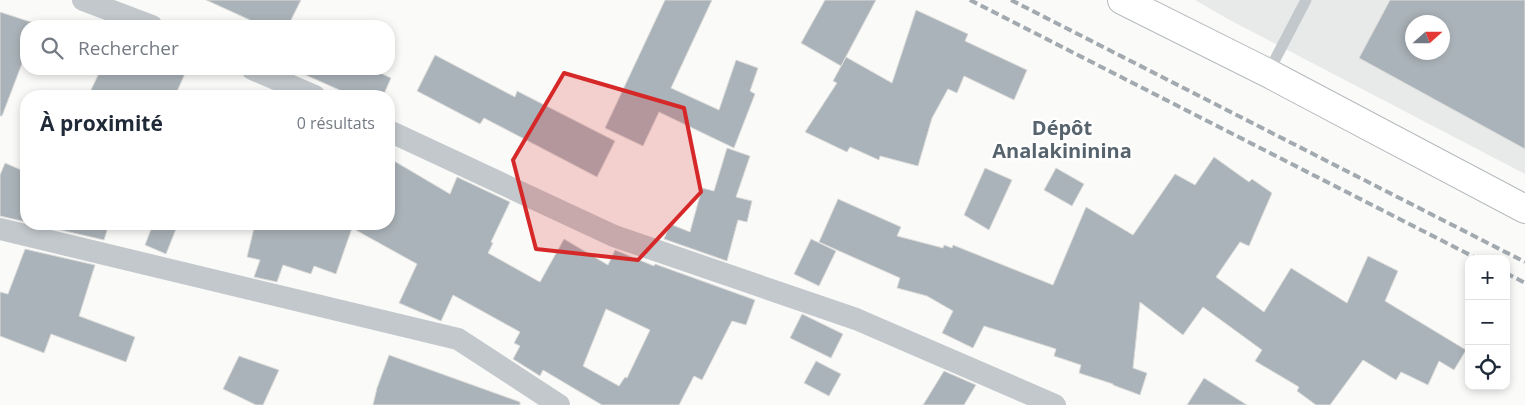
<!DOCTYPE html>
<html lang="fr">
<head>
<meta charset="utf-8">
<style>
	:root { --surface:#fff; --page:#f2f2f3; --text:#1f2937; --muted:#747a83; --line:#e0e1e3 }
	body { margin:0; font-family:"Open Sans",sans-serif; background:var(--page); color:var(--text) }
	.controls { position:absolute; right:15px; bottom:15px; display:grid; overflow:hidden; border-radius:10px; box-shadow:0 2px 8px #0003 }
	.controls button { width:45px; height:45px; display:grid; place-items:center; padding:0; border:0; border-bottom:1px solid var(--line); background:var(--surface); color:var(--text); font:25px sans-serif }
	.compass { position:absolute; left:1405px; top:15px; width:45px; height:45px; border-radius:50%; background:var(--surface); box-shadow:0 2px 8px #0003; rotate:69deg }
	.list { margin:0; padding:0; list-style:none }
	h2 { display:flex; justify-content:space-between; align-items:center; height:65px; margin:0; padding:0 20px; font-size:21px }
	h2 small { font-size:16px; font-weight:400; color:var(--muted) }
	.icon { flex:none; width:28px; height:28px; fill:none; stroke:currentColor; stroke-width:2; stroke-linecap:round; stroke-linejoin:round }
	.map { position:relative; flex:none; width:1525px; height:405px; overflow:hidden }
	.search { position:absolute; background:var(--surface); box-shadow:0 2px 8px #0003; left:20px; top:20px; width:375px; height:55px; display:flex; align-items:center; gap:12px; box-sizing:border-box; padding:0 18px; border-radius:20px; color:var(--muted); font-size:19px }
	.panel { position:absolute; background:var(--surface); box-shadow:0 2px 8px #0003; left:20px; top:90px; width:375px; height:140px; border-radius:20px }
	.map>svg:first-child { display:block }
	.built { fill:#e8e9e9; fill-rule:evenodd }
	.building { fill:#aab3b9; stroke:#dcdcda; fill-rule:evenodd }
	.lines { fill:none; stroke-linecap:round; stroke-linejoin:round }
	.primary-casing { stroke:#b5babe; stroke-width:30 }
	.lane { stroke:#c3c8cc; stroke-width:11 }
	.street { stroke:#c3c8cc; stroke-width:22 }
	.primary { stroke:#fff; stroke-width:28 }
	.rail { stroke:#a2aab0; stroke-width:4; stroke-dasharray:8 4; stroke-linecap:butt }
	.marked { fill:#d62828; fill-opacity:0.2; stroke:#d62828; stroke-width:4; stroke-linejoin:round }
	.labels { text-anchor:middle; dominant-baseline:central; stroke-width:5; stroke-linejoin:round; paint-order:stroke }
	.district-label { font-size:20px; font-weight:bold; fill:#57646e; stroke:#fff }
</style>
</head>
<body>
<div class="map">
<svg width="1525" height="405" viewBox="0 0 1525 405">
	<rect width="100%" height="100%" fill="#fafaf8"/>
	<path class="built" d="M1195 0H1525V174L1226 18ZM1412 22H1442V52H1412Z"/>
	<path class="building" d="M206 0H301L288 26H247L250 20Z
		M665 0H712L671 88 719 110 736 60 758 68 750 91 755 94 734 148 659 112 643 146 605 128Z
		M825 0H876L841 66 801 43Z
		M1390 0H1525V149L1359 58ZM1412 22H1442V52H1412Z
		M916 10 968 34 965 41 1027 70 1014 100 964 76 957 93 948 89 932 118 918 166 880 156 879 160 850 147 847 152 805 132 837 83 833 81 846 57 892 83Z
		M0 12 37 24 36 26H26V53L2 116H0Z
		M435 55 515 97 517 91 615 141 597 177 484 118 480 124 417 91Z
		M101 69H187L175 96H88Z
		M292 69H371L391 78 383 96H353Z
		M727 148 750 156 736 197 752 201 747 222 738 220 727 261 664 239 670 224 690 232 702 188 714 191Z
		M1214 157 1249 182 1252 179 1272 193 1249 246 1240 242 1216 277 1264 312 1291 268 1347 303 1368 256 1398 271 1385 301 1466 350 1454 370 1439 361 1428 385 1401 372 1396 380 1363 360 1330 405H1316L1297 391 1299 387 1255 361 1262 350 1203 307 1183 335 1140 302 1133 368 1147 373 1140 395 1113 385V384L1079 373 1081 365 1054 356 1056 349 984 326 973 348 942 333 953 311 927 296 897 288 900 278 819 242 838 199 901 227 897 236 943 248 944 245 952 248 953 245 1053 285 1086 207 1133 235 1175 174 1195 185Z
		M389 158 450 194 457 177 510 202 491 242 493 243 488 253 540 282 564 239 608 265 615 250 654 266 655 264 755 300 746 325 732 321 702 380 694 376 679 405H602L543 370 540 376 513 359 520 346 514 343 520 332 453 295 441 321 399 303 417 264 352 228 336 274 314 266 311 274 283 265 277 282 254 277 260 260 247 257 255 224H389ZM606 309 650 330 627 378 625 377 619 386 583 366Z
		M5 163 26 172V222L0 216V175Z
		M985 168 1012 180 989 230 964 215Z
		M1056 168 1084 184 1072 206 1044 190Z
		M35 224H109L104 240Z
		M153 224H178L166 254 145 245Z
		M811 239 836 251 819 286 794 274Z
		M25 249 95 265 79 316 135 337 126 362 51 334 44 353 0 336V292L8 294Z
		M802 314 843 334 831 358 790 338Z
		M389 355 520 402V405H373L377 388Z
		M239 356 279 370 263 405H256L223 389Z
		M816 361 841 374 829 396 804 383Z
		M944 371 976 385 964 405H923Z
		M1204 378 1247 405H1187Z"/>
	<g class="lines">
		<g class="primary-casing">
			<path id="primary" d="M1122 0 1268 73 1525 209"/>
		</g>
		<path class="lane" d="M1268 73 1306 0"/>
		<path class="street" d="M83 0 152 26
			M252 69 315 96
			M389 131 614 236 856 319 1055 405
			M0 229 458 339 559 405"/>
		<use href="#primary" class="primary"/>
		<path class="rail" d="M970 0 1478 259
			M1011 0 1525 262
			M1506 273 1525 283"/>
	</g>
	<path class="marked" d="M564 73 684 108 701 192 638 260 536 249 513 160Z"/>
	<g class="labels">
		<g class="district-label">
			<text x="1062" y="127">Dépôt<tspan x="1062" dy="23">Analakininina</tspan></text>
		</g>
	</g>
</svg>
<div class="controls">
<button>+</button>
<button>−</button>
<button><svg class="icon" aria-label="locate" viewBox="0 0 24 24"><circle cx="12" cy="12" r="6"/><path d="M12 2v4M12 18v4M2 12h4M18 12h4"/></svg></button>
</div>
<svg class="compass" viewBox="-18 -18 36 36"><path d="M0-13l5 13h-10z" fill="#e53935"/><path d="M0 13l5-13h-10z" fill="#747a83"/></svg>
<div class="search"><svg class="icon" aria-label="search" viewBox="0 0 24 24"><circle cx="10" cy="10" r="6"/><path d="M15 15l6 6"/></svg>Rechercher</div>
<section class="panel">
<h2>À proximité<small>0 résultats</small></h2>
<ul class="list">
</ul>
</section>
</div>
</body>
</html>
